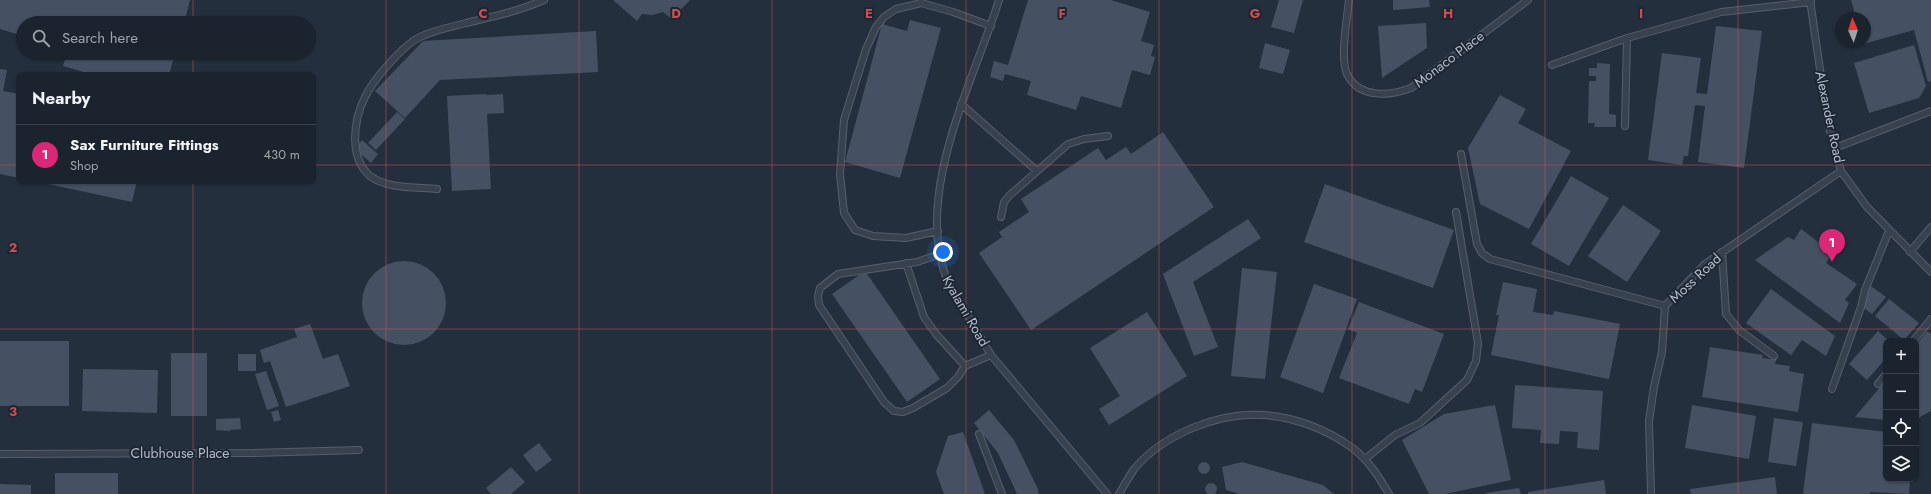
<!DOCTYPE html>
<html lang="en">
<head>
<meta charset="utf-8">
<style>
	:root { --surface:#1b232e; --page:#282f3a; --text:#f1f3f6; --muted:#a0a4aa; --line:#39404a; --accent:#db2777 }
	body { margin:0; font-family:Jost,sans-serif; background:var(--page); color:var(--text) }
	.controls { position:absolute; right:12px; bottom:12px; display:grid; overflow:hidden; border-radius:8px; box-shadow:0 1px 3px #0004 }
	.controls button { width:36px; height:36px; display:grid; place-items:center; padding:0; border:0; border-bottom:1px solid var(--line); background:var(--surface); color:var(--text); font:20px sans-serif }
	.compass { position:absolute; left:1835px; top:12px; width:36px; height:36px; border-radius:50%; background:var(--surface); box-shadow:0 1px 3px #0004; rotate:357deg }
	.you { position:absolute; left:943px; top:252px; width:14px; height:14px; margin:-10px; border:3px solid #fff; border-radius:50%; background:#1a73e8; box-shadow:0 0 0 6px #1a73e833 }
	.badge { display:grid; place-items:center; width:26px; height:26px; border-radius:50%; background:var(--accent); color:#fff; font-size:13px; font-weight:700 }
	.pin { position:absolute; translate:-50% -33px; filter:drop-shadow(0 1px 2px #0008) }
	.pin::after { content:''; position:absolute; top:21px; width:14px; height:12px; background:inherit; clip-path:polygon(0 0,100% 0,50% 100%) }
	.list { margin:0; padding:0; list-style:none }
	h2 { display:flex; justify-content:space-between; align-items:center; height:52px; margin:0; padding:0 16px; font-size:17px }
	h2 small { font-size:13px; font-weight:400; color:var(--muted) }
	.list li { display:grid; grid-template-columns:26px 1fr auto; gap:12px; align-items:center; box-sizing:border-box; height:60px; padding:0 16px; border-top:1px solid var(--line) }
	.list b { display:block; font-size:15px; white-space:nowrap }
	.list p { margin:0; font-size:13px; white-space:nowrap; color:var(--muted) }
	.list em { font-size:13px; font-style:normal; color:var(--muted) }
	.icon { flex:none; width:22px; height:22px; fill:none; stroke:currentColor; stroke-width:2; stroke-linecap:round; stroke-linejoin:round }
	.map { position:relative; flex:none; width:1931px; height:494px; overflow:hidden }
	.search { position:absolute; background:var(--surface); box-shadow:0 1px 3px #0004; left:16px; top:16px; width:300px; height:44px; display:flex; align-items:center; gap:10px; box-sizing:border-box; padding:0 14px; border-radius:22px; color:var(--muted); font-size:15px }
	.panel { position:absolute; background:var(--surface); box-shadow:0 1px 3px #0004; left:16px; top:72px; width:300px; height:112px; border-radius:8px }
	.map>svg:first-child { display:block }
	.building { fill:#455162 }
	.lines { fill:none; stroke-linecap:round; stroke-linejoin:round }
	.lane-casing { stroke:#565f6c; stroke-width:8 }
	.lane { stroke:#38414e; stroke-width:6 }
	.grid { fill:none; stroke:#ce4d50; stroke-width:1; stroke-opacity:0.55 }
	.labels { text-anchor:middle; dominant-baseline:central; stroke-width:4; stroke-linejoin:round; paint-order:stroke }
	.street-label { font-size:14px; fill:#b4bcc9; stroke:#1d2633 }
	.grid-label { font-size:13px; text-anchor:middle; font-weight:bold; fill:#ce4d50; stroke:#1d2633; stroke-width:4; stroke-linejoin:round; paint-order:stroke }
</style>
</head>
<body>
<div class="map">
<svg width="1931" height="494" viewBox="0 0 1931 494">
	<rect width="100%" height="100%" fill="#242f3e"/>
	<path class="building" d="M0 0H190L184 23H23V36L0 29Z
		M613 0H690L672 19 663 12 652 15 642 14 637 21Z
		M1028 0H1111L1150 12 1141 41 1154 45 1151 56 1155 57 1150 75 1132 70 1121 108 1081 96 1076 110 1027 95 1031 81 1005 74 1003 81 990 77 994 61 1008 65Z
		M1279 0H1303L1294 33 1271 27Z
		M1393 0H1429L1430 7 1393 10Z
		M1851 0H1931V81L1928 82 1914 30 1863 44V42H1865V18H1856Z
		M910 20 941 28 900 178 845 162 882 24 907 31Z
		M1426 23 1427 48 1382 78 1378 26Z
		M1716 26 1762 31 1744 168 1698 162 1705 106 1695 105 1688 156H1684L1682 165 1648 160 1662 53 1701 58 1696 93 1707 94Z
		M596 31 598 72 440 80 405 118 375 91 423 41Z
		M1265 43 1290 50 1283 74 1259 68Z
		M1914 45 1926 86 1919 98 1869 113 1854 63Z
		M67 53H175L169 75H94L63 66Z
		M1597 63 1610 64 1609 114 1616 115V127H1594L1595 123H1588L1589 81H1596V76H1589V68H1597Z
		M0 69 7 70 3 91 19 94V178L0 174Z
		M486 94V95L503 94 504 113 487 114 491 189 452 191 447 96Z
		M1500 95 1526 109 1518 123 1571 151 1529 229 1480 204 1468 148Z
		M397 112 405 119 376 150 368 143Z
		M1163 132 1214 207 1031 330 979 253 1002 237 999 232 1029 212 1021 199 1098 148 1106 160 1126 147 1131 154Z
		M362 140 378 154 371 163 355 149Z
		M1571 176 1609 198 1569 266 1531 244Z
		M34 181H137L132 202Z
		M1325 184 1454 230 1433 288 1304 242Z
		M1623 205 1661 231 1627 282 1588 256Z
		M1248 219 1261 238 1193 282 1218 347 1194 356 1163 274Z
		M1801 229 1833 253 1826 263 1857 284 1845 300 1849 303 1840 323 1755 260 1788 237 1794 240Z
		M362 303a42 42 0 1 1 84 0a42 42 0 1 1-84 0Z
		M1242 268 1277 272 1265 379 1231 376Z
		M865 271 940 379 907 402 832 294Z
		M1503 282 1537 289 1533 312 1553 315 1554 311 1620 324 1609 379 1491 355 1499 315H1496Z
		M1314 284 1357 299 1323 393 1280 377Z
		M1871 286 1886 297 1872 314 1862 307Z
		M1771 289 1835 336 1826 356 1802 340 1791 355 1746 323Z
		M1889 299 1919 323 1904 340 1875 316Z
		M1359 302 1444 334 1422 392 1415 389 1409 404 1339 378 1357 333 1348 329Z
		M1147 312 1187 376 1109 425 1099 409 1120 396 1090 348Z
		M310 324 323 359 338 354 350 386 286 407 270 361 264 363 260 350 297 337 294 329Z
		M1878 331 1889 341H1886V358L1867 380 1849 364Z
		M1927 331 1931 334V411L1916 419V345Z
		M0 341H69V406H0Z
		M1710 347 1763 355 1762 358 1776 360 1775 364 1790 366 1789 371 1804 374 1798 412 1702 397Z
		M171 353H207V416H171Z
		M238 354H256V371H238Z
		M83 369 158 370 157 413 82 411Z
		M266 371 279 406 267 410 255 374Z
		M1886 380V420L1855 417Z
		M1515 385 1603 391 1599 450 1577 448 1578 432 1560 431 1559 444 1540 443 1541 430 1512 428Z
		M1495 405 1511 480 1445 494H1429L1402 440 1444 414Z
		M1692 405 1756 416 1749 459 1685 448Z
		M278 410 281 420 274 422 271 412Z
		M989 410 1014 440 1038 489 1039 494H1017L998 453 974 423Z
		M240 418 241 429 230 430V431L216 430V419Z
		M1774 418 1803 422 1796 466 1768 462Z
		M1812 423 1886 432V479H1910L1909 494 1870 492V494H1803Z
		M963 432 985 494H944L936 472 948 436Z
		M539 443 552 460 536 472 523 455Z
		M1198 468a6 6 0 1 1 12 0a6 6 0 1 1-12 0Z
		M1242 462 1323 485 1334 494H1239L1226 490 1222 467Z
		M511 467 525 482 511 494H491L486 488Z
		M55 473H118V494H55Z
		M1775 477 1777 494H1691L1690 489Z
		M1604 480 1606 494H1528V492Z
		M1205 489a6 6 0 1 1 12 0a6 6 0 1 1-12 0Z
		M0 484 31 485V494H0Z
		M1519 488 1521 494H1486V493Z"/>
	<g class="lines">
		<g class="lane-casing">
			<path id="lane" d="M999 0C973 83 912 196 948 282L991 355 1107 494
				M1349 0C1347 18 1340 59 1347 74 1359 99 1390 96 1411 88L1528 0
				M1810 0 1824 97 1830 131 1841 171 1867 207 1931 272
				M1552 65 1627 38 1721 12 1811 2
				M961 104 1037 171
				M1625 126 1627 38
				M1835 148 1931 111
				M1461 154 1477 244 1482 253 1490 259 1665 306
				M437 189C416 187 387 189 370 176 348 157 354 119 365 97 373 80 403 45 420 37 434 30 451 27 466 23 492 17 519 11 544 0
				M1001 217 1004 202 1010 195 1068 144 1084 139 1108 136
				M938 231 906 238 873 236 855 230 844 213 840 174 844 120 866 49 876 27 884 17 896 9 921 3 953 12 991 26
				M1722 252 1726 314 1739 330 1774 356
				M1910 252 1931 227
				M940 254 917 262 838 274 820 288 818 296 819 305 884 402 894 411 903 412 913 408 947 388 958 377 965 366 991 355
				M906 263 924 317 936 334 965 366
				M1913 341 1931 319
				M1878 384 1886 374
				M1832 389 1861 307 1865 290 1889 231
				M979 434 1002 494
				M0 454 254 453 359 450
				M1365 459 1395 435 1420 423 1467 380 1476 361 1478 343 1456 212
				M1119 494C1124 486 1129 476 1135 468 1164 434 1219 412 1263 415 1294 417 1326 429 1351 447 1367 458 1379 477 1389 494
				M1651 494 1649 421 1654 387 1662 352 1665 306 1705 264 1841 171"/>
		</g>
		<use href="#lane" class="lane"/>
	</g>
	<path class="grid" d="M193 0V23M386 0V494M579 0V494M772 0V494M966 0V494M1159 0V494M1352 0V494M1545 0V494M1738 0V494M193 53V75M0 165H19M313 165H1931M193 181V494M0 329H1931"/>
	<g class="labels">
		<g class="street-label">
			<text transform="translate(1449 59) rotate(-37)">Monaco Place</text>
			<text transform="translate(1830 117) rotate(78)">Alexander Road</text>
			<text transform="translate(1695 278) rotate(-43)">Moss Road</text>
			<text transform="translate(966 311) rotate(60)">Kyalami Road</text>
			<text x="180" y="453">Clubhouse Place</text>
		</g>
	</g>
	<g class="grid-label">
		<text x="483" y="18">C</text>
		<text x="676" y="18">D</text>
		<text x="869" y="18">E</text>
		<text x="1062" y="18">F</text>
		<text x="1255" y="18">G</text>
		<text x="1448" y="18">H</text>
		<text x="1641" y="18">I</text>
		<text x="13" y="252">2</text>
		<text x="13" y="416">3</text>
	</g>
</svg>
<div class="controls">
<button>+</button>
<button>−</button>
<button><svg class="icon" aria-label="locate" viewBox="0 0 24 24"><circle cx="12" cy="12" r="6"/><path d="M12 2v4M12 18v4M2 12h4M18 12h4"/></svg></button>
<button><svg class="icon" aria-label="layers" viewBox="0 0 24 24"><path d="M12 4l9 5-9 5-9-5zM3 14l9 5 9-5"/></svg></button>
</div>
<svg class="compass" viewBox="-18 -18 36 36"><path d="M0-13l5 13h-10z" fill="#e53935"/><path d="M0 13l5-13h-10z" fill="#a0a4aa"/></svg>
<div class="you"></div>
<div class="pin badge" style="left:1832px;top:262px">1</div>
<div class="search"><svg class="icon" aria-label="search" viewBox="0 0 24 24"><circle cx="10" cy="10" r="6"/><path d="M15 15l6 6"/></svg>Search here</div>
<section class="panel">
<h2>Nearby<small></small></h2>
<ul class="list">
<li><span class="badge">1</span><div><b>Sax Furniture Fittings</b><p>Shop</p></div><em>430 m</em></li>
</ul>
</section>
</div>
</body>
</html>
